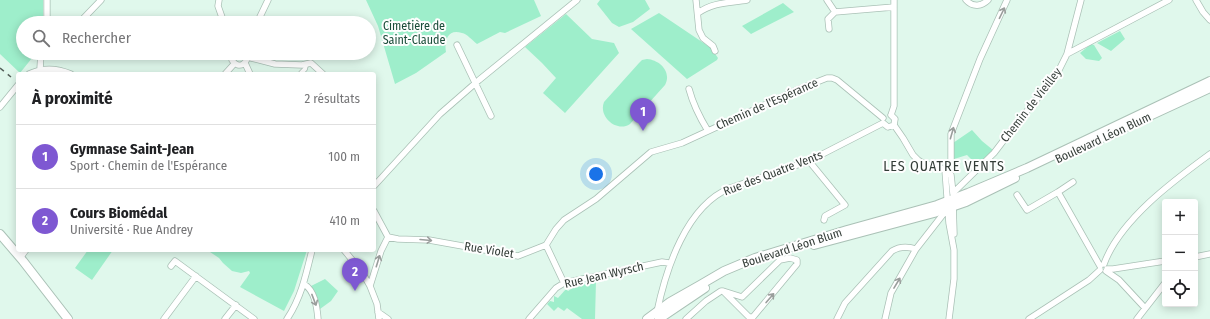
<!DOCTYPE html>
<html lang="fr">
<head>
<meta charset="utf-8">
<style>
	:root { --surface:#fff; --page:#f6f6f6; --text:#202124; --muted:#757577; --line:#e0e0e0; --accent:#7e58d2 }
	body { margin:0; font-family:"Fira Sans Condensed",sans-serif; background:var(--page); color:var(--text) }
	.controls { position:absolute; right:12px; bottom:12px; display:grid; overflow:hidden; border-radius:4px; box-shadow:0 2px 10px #0003 }
	.controls button { width:36px; height:36px; display:grid; place-items:center; padding:0; border:0; border-bottom:1px solid var(--line); background:var(--surface); color:var(--text); font:20px sans-serif }
	.you { position:absolute; left:596px; top:174px; width:14px; height:14px; margin:-10px; border:3px solid #fff; border-radius:50%; background:#1a73e8; box-shadow:0 0 0 6px #1a73e833 }
	.badge { display:grid; place-items:center; width:26px; height:26px; border-radius:50%; background:var(--accent); color:#fff; font-size:13px; font-weight:700 }
	.pin { position:absolute; translate:-50% -33px; filter:drop-shadow(0 1px 2px #0008) }
	.pin::after { content:''; position:absolute; top:21px; width:14px; height:12px; background:inherit; clip-path:polygon(0 0,100% 0,50% 100%) }
	.list { margin:0; padding:0; list-style:none }
	h2 { display:flex; justify-content:space-between; align-items:center; height:52px; margin:0; padding:0 16px; font-size:17px }
	h2 small { font-size:13px; font-weight:400; color:var(--muted) }
	.list li { display:grid; grid-template-columns:26px 1fr auto; gap:12px; align-items:center; box-sizing:border-box; height:64px; padding:0 16px; border-top:1px solid var(--line) }
	.list b { display:block; font-size:15px; white-space:nowrap }
	.list p { margin:0; font-size:13px; white-space:nowrap; color:var(--muted) }
	.list em { font-size:13px; font-style:normal; color:var(--muted) }
	.icon { flex:none; width:22px; height:22px; fill:none; stroke:currentColor; stroke-width:2; stroke-linecap:round; stroke-linejoin:round }
	.map { position:relative; flex:none; width:1210px; height:319px; overflow:hidden }
	.search { position:absolute; background:var(--surface); box-shadow:0 2px 10px #0003; left:16px; top:16px; width:360px; height:44px; display:flex; align-items:center; gap:10px; box-sizing:border-box; padding:0 14px; border-radius:22px; color:var(--muted); font-size:15px }
	.panel { position:absolute; background:var(--surface); box-shadow:0 2px 10px #0003; left:16px; top:72px; width:360px; height:180px; border-radius:4px }
	.map>svg:first-child { display:block }
	.green { fill:#9eeecb }
	.lines { fill:none; stroke-linecap:round; stroke-linejoin:round }
	.pedestrian-casing { stroke:#aac1b6; stroke-width:5.5 }
	.minor-casing { stroke:#aac1b6; stroke-width:7 }
	.secondary-casing { stroke:#aac1b6; stroke-width:10 }
	.primary-casing { stroke:#aac1b6; stroke-width:10 }
	.pedestrian { stroke:#fff; stroke-width:4 }
	.minor { stroke:#fff; stroke-width:5.5 }
	.secondary { stroke:#fff; stroke-width:8 }
	.primary { stroke:#fff; stroke-width:8 }
	.rail { stroke:#56615b; stroke-width:1.5; stroke-dasharray:5 5; stroke-linecap:butt }
	.oneway { stroke:#9a9e9c }
	.labels { text-anchor:middle; dominant-baseline:central; stroke-width:4; stroke-linejoin:round; paint-order:stroke }
	.park-label { font-size:12px; fill:#1a4c39; stroke:#fefefe }
	.street-label { font-size:12px; fill:#343d38; stroke:#fefefe }
	.quarter-label { font-size:14px; letter-spacing:1px; fill:#343d38; stroke:#fefefe }
</style>
</head>
<body>
<div class="map">
<svg width="1210" height="319" viewBox="0 0 1210 319">
	<rect width="100%" height="100%" fill="#e0f8ec"/>
	<path class="green" d="M0 0H43V23H23V53H36L20 73 0 54Z
		M366 0H534L541 16 505 33 500 32 477 44C472 40 467 34 462 33 447 28 444 42 446 52L416 73 395 84 378 26Z
		M600 0H645L650 9 633 22 619 27 612 23 597 4Z
		M783 3 794 12 751 34 742 26Z
		M659 13 711 48 718 58 717 60 687 79 631 29Z
		M566 14 592 39 614 43 619 53 565 113 543 93 556 78 542 63 525 47Z
		M1120 31 1125 39 1111 51 1097 43Z
		M1091 44 1094 45 1102 58 1099 61 1086 59 1080 53Z
		M647 59C660 60 672 72 665 85L630 124C617 133 598 117 604 102L639 63 642 60Z
		M972 130 982 141 993 150 977 165 967 155 954 159 953 143Z
		M88 250H113L92 280 75 268Z
		M211 250H307L294 291 284 311 240 287 250 273 249 271 241 273 232 271 223 263 219 258 210 252Z
		M325 279 338 291 331 301 320 309 311 286Z
		M596 281 595 319H582L567 308 564 311 558 307 554 311 547 304 550 301 554 302V296L558 298 566 289 568 291 579 284Z"/>
	<g class="lines">
		<g class="pedestrian-casing">
			<path id="pedestrian" d="M301 73 305 69 306 65"/>
		</g>
		<g class="minor-casing">
			<path id="minor" d="M47 0V23
				M219 0 218 6 224 23
				M696 0 699 30 703 38 713 46 715 51
				M827 0 835 12
				M966 0C973 8 982 6 988 0
				M1196 0 1203 12 1210 20
				M698 13C713 2 729 3 747 0
				M79 23 101 0
				M257 23 268 0
				M829 29 828 19 835 12 894 7
				M457 45 491 116
				M233 53 232 60C238 70 250 64 246 53
				M1067 54 1169 0
				M247 57 275 64 302 65 311 63 323 74
				M245 63 250 74
				M40 69 41 53
				M29 74C43 67 57 68 71 74
				M225 74 234 64
				M689 89C693 104 700 118 708 131
				M0 107 18 85
				M891 115 894 106V0
				M883 123 888 127 894 125 895 119 891 115
				M894 125 903 138 913 155 918 160 921 162 930 165 941 168 951 175 953 194
				M809 161 845 205 825 216 824 220
				M945 170 951 162V134L980 59 1007 0
				M945 170 949 223 954 250V279L949 319
				M374 186 440 114 479 80 577 0
				M1058 192 1073 182
				M953 193 994 153 1017 123 1056 76 1067 54 1081 0
				M1017 195 1027 210 1058 192 1100 266
				M953 203 954 234
				M374 211 388 237
				M388 237 398 239 429 240 518 256 546 245
				M546 245 556 229 564 220 596 199 651 152 682 143 799 89 827 78H832L837 80 883 118
				M546 245 564 283
				M344 250 362 272 370 286 377 304 379 319
				M1195 257 1210 254
				M20 258 26 250
				M1104 264C1120 220 1173 181 1210 154
				M171 266 175 261 254 319
				M1107 269H1113L1165 261
				M1106 271 1119 280 1145 308
				M304 284C315 291 317 307 318 319
				M370 286 381 251 388 237
				M378 312 388 319
				M657 312C666 269 686 206 730 188L809 161 883 123
				M164 319 196 276
				M225 319 236 305
				M287 319C301 298 306 275 312 250
				M529 319 556 288 564 283 662 262 669 263
				M686 319 706 301 721 291H723L749 317H753L797 264V260L790 258 780 260 742 297 723 291
				M837 319 845 303 892 251C900 246 907 246 916 249
				M885 319 891 293 916 249 948 208
				M1029 319 1089 280 1100 270
				M1137 319 1165 283"/>
		</g>
		<g class="secondary-casing">
			<path id="secondary" d="M0 234 23 261 68 319"/>
		</g>
		<g class="primary-casing">
			<path id="primary" d="M1091 143 1210 88
				M814 245 934 213 966 202 1015 178
				M647 319 670 302 700 285 724 271 755 258 847 230 937 205 968 193 1027 168 1210 81
				M659 319 705 288"/>
		</g>
		<use href="#pedestrian" class="pedestrian"/>
		<use href="#minor" class="minor"/>
		<use href="#secondary" class="secondary"/>
		<use href="#primary" class="primary"/>
		<path class="rail" d="M0 68 11 77"/>
	</g>
	<defs><path id="oneway-shaft" d="M-6 0H5M1.5-3L5.5 0L1.5 3" fill="none" stroke-width="1.6" stroke-linecap="round" stroke-linejoin="round"/></defs>
	<g class="oneway">
		<use href="#oneway-shaft" transform="translate(1002 13) rotate(-64)"/>
		<use href="#oneway-shaft" transform="translate(952 133) rotate(-74)"/>
		<use href="#oneway-shaft" transform="translate(426 240) rotate(5)"/>
		<use href="#oneway-shaft" transform="translate(378 261) rotate(-73)"/>
		<use href="#oneway-shaft" transform="translate(897 283) rotate(-59)"/>
		<use href="#oneway-shaft" transform="translate(770 298) rotate(-49)"/>
		<use href="#oneway-shaft" transform="translate(314 300) rotate(69)"/>
	</g>
	<g class="labels">
		<g class="park-label">
			<text x="414" y="26">Cimetière de<tspan x="414" dy="14">Saint-Claude</tspan></text>
		</g>
		<g class="street-label">
			<text transform="translate(767 104) rotate(-24)">Chemin de l'Espérance</text>
			<text transform="translate(1031 105) rotate(-52)">Chemin de Vieilley</text>
			<text transform="translate(1103 138) rotate(-25)">Boulevard Léon Blum</text>
			<text transform="translate(773 173) rotate(-21)">Rue des Quatre Vents</text>
			<text transform="translate(792 248) rotate(-18)">Boulevard Léon Blum</text>
			<text transform="translate(489 250) rotate(9)">Rue Violet</text>
			<text transform="translate(604 275) rotate(-13)">Rue Jean Wyrsch</text>
		</g>
		<g class="quarter-label">
			<text x="944" y="166">LES QUATRE VENTS</text>
		</g>
	</g>
</svg>
<div class="controls">
<button>+</button>
<button>−</button>
<button><svg class="icon" aria-label="locate" viewBox="0 0 24 24"><circle cx="12" cy="12" r="6"/><path d="M12 2v4M12 18v4M2 12h4M18 12h4"/></svg></button>
</div>
<div class="you"></div>
<div class="pin badge" style="left:643px;top:131px">1</div>
<div class="pin badge" style="left:355px;top:291px">2</div>
<div class="search"><svg class="icon" aria-label="search" viewBox="0 0 24 24"><circle cx="10" cy="10" r="6"/><path d="M15 15l6 6"/></svg>Rechercher</div>
<section class="panel">
<h2>À proximité<small>2 résultats</small></h2>
<ul class="list">
<li><span class="badge">1</span><div><b>Gymnase Saint-Jean</b><p>Sport · Chemin de l'Espérance</p></div><em>100 m</em></li>
<li><span class="badge">2</span><div><b>Cours Biomédal</b><p>Université · Rue Andrey</p></div><em>410 m</em></li>
</ul>
</section>
</div>
</body>
</html>
